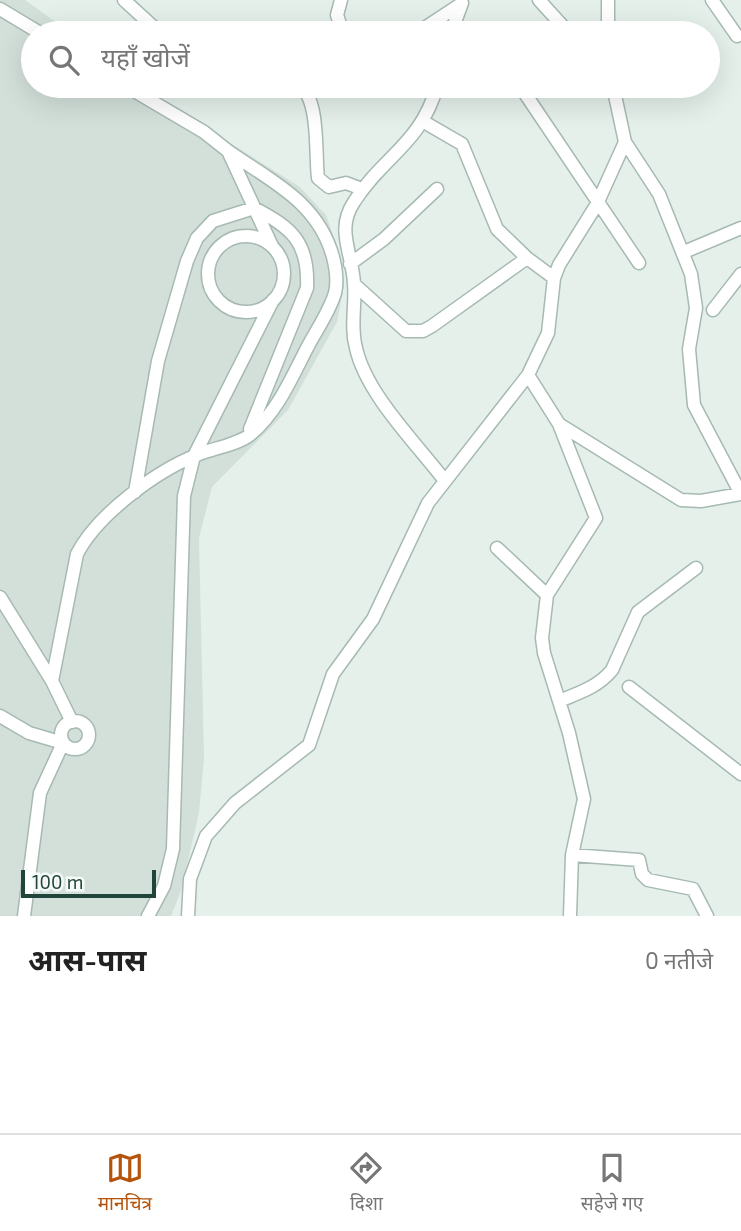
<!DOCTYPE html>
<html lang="hi">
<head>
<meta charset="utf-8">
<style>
	:root { --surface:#fff; --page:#f2f2f2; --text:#222; --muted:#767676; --line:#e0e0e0; --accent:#b45309 }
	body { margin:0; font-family:"Exo 2","Noto Sans Devanagari",sans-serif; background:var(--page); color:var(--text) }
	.scale { position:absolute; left:21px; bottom:18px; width:135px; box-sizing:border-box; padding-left:7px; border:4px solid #21443b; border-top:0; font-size:19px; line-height:24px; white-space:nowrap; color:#21443b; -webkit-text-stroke:5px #f6fbf9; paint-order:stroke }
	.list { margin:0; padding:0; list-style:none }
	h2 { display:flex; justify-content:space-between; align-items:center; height:91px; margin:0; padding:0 28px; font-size:30px }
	h2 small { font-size:23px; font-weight:400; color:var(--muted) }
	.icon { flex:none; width:38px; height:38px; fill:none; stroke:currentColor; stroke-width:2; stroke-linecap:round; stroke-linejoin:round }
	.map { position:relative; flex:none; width:741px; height:916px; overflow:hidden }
	.search { position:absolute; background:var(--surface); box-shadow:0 7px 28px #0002; left:21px; right:21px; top:21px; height:77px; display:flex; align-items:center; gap:18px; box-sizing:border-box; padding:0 24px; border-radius:38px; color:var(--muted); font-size:26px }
	.sheet { height:217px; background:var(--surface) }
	nav { display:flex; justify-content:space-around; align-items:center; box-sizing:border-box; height:98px; border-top:2px solid var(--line); background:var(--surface); font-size:19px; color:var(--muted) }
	nav a { display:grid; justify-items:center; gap:4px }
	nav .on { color:var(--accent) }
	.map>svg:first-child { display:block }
	.built { fill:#d3e0da }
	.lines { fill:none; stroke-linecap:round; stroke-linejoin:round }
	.minor-casing { stroke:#a6b9b3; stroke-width:15 }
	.minor { stroke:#fff; stroke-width:12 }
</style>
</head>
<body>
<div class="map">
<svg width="741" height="916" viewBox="0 0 741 916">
	<rect width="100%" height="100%" fill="#e5f0eb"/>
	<path class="built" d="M0 0H25L71 33H33V86H140L300 187 326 215 339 252 344 285 337 322 288 410 212 487 199 538 204 758 199 813 181 891 171 916H0Z"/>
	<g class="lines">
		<g class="minor-casing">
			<path id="minor" d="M124 0 160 33
				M341 0 337 15 343 33
				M539 0 569 33
				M608 0V33
				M712 0 737 36
				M0 9 40 33
				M417 33 461 4
				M451 33 462 3
				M126 86 204 132 228 151 272 246
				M228 86H251
				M300 86C320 100 315 156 318 178L329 187 346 183 362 189
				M437 86C421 144 383 156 354 202 335 230 353 254 354 284 356 306 350 326 356 348 366 394 417 444 445 481
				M520 86 639 263
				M424 122 462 144 497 229 527 258 554 278
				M625 142 659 194 691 274 696 308 689 349 694 405 741 494
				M208 274a38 38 0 1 1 76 0a38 38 0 1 1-76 0Z
				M684 252 741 228
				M350 264 384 239 437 189
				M354 284 406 331H423L432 326 527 258
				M713 310 741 274
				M559 424 681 500 701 501 741 494
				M135 492 158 361 187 261 197 238 213 221 254 208C292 228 309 242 307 288L250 429
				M497 548 547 595 596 518 559 424 528 375
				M547 595 542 638 544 653 569 733 584 799 572 855 570 916
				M0 597 52 681
				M629 687 741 774
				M559 701C579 693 598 687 612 670L638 612 696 568
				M0 716 29 733 63 743 40 793 24 916
				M61 735a14 14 0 1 1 28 0a14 14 0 1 1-28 0Z
				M72 722 52 681 77 554C97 515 156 471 197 455 213 448 238 445 251 434 277 412 291 379 306 350 315 332 329 313 335 293 338 281 336 269 333 257 318 202 272 182 228 151
				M572 855 639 860 642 874 648 880 693 889 707 916
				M148 916 164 886 173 849 184 496 194 456 273 300
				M188 916 190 879 206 836 235 803 309 745 333 674 373 619 428 503 528 375 548 333 554 278 559 265 597 204 625 142 613 86"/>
		</g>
		<use href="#minor" class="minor"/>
	</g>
</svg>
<div class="scale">100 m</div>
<div class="search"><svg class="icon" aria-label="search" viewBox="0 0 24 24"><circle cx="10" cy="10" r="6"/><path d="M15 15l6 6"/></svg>यहाँ खोजें</div>
</div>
<section class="sheet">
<h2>आस-पास<small>0 नतीजे</small></h2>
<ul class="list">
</ul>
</section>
<nav>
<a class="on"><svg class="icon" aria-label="map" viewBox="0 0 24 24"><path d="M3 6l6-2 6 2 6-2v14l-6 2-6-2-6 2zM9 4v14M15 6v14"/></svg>मानचित्र</a>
<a><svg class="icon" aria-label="directions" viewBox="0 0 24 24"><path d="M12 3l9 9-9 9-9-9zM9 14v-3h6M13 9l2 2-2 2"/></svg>दिशा</a>
<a><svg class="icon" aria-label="saved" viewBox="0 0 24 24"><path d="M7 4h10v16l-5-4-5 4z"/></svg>सहेजे गए</a>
</nav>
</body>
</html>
